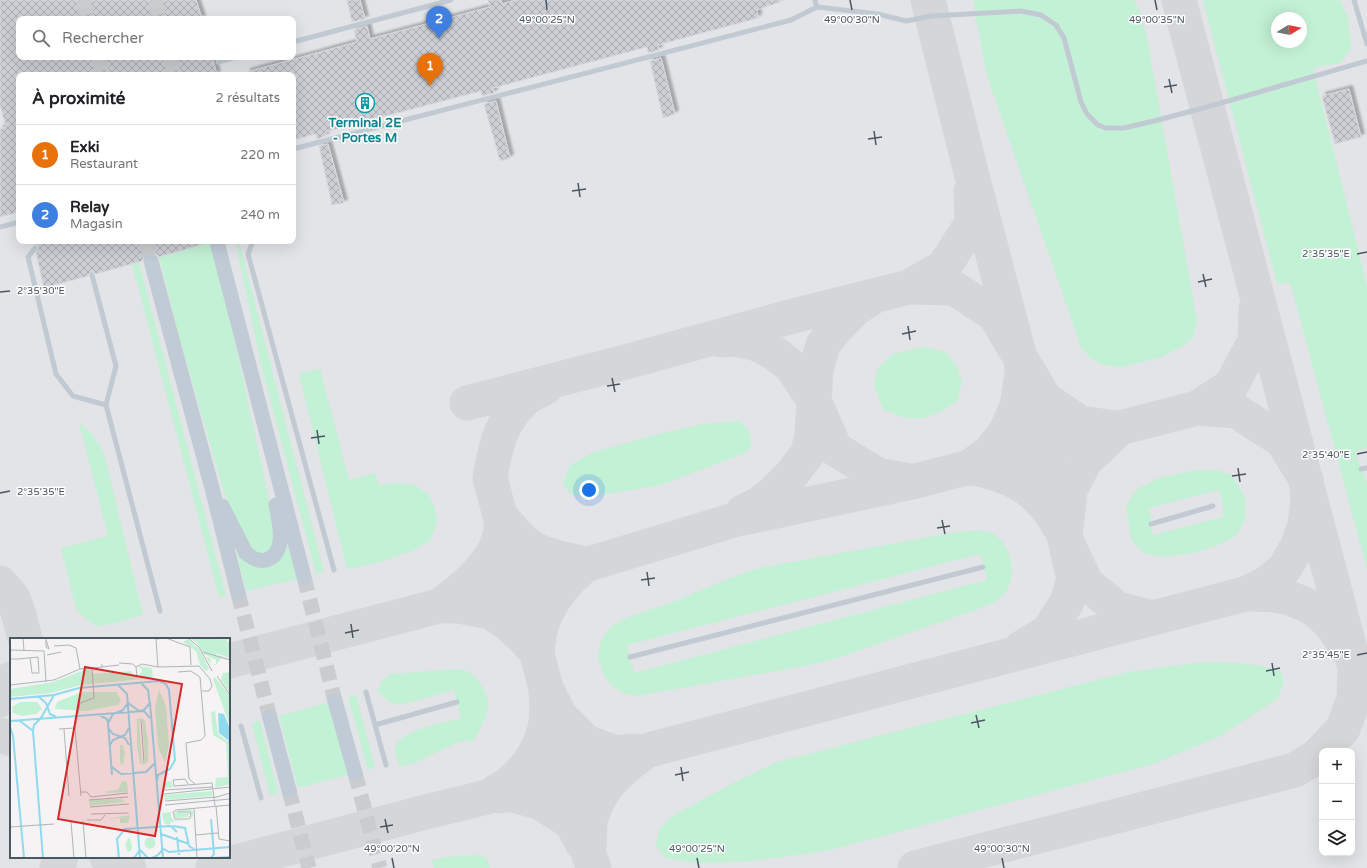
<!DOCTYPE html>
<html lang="fr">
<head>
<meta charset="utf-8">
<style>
	:root { --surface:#fff; --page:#f6f6f6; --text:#202124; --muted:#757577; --line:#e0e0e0; --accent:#1a73e8 }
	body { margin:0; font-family:"Varela Round",sans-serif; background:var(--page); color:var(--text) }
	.controls { position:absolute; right:12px; bottom:12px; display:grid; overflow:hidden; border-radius:8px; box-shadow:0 4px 16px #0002 }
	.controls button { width:36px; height:36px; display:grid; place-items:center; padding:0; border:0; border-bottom:1px solid var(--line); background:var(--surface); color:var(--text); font:20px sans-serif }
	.compass { position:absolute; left:1271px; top:12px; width:36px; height:36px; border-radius:50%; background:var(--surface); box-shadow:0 4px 16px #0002; rotate:80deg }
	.you { position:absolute; left:589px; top:490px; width:14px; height:14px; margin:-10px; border:3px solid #fff; border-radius:50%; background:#1a73e8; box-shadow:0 0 0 6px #1a73e833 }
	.badge { display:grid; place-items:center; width:26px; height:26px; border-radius:50%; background:var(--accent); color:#fff; font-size:13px; font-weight:700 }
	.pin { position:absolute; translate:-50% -33px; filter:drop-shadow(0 1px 2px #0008) }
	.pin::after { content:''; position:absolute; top:21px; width:14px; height:12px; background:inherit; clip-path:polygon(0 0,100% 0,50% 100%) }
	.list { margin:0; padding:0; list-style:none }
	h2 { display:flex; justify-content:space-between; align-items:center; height:52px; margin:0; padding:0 16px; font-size:17px }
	h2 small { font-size:13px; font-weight:400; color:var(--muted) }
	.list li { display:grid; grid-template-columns:26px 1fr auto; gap:12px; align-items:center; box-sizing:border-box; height:60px; padding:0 16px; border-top:1px solid var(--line) }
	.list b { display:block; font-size:15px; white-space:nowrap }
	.list p { margin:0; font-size:13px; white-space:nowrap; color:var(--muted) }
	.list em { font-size:13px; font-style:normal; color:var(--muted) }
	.icon { flex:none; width:22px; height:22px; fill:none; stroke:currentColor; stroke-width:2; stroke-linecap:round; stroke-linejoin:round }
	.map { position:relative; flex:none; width:1367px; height:868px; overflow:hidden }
	.search { position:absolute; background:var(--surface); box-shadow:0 4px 16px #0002; left:16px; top:16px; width:280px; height:44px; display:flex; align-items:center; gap:10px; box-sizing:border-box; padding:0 14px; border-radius:8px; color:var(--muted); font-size:15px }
	.panel { position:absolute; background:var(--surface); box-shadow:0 4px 16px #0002; left:16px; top:72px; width:280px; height:172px; border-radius:8px }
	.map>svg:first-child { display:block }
	.airport { fill:#e2e4e7; fill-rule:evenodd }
	.green { fill:#c3f1d5; fill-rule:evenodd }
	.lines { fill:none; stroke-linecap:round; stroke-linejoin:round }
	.taxiway { stroke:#d5d6d8; stroke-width:35 }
	.building { fill:url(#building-cross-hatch); stroke:#d7d9de; filter:url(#shadow) }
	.secondary-tunnel { stroke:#caccce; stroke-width:15; stroke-dasharray:15 8; stroke-linecap:butt }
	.service { stroke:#c1cad2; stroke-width:5 }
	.secondary { stroke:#c1cbd6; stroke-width:15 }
	.ticks { fill:none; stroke:#4a5661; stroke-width:1.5 }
	.labels { text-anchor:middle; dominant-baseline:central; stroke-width:3; stroke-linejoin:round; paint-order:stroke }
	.culture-label { font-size:13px; font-weight:bold; fill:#0d838f; stroke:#fff }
	.inset-river { fill:none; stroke:#90daee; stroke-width:2 }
	.inset-road { fill:none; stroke:#b1b4b9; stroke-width:1 }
	.view { fill:#d62828; fill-opacity:0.15; stroke:#d62828; stroke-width:2 }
	.inset-edge { fill:none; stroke:#4a5661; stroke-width:2 }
	.ticks-label { font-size:10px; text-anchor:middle; fill:#4a5661; stroke:#fff; stroke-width:3; stroke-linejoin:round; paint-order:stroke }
</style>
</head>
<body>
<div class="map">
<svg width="1367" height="868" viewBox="0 0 1367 868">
	<defs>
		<pattern id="building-cross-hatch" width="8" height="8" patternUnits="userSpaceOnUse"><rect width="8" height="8" fill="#cdcfd5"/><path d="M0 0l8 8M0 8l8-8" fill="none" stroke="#a8abb0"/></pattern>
		<filter id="shadow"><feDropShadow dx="3.5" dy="-3.5" stdDeviation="1" flood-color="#0004"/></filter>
	</defs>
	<rect width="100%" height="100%" fill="#f5f3f3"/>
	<path class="airport" d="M0 0H1367V868H0ZM1277 18H1301V42H1277ZM19 19H293V57H19ZM19 75H293V241H19ZM11 639H229V857H11ZM1322 751H1352V853H1322Z"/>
	<path class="green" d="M973 0H1134L1140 12 1147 37 1197 321 1193 338 1181 347 1161 357 1123 367 1104 365 1091 359 1081 347 986 73Z
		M1203 0H1340L1348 17 1351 49 1340 63 1313 68 1367 286V448L1355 451 1367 483V569L1290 282 1277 284ZM1277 18H1301V42H1277Z
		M237 241H239L324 572 316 574 262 369 238 254Z
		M210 242 232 329 274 522 275 535 270 552 257 554 243 539 224 492 180 340 159 256Z
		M139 262 226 595 219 597 132 264Z
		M923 347 946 352 956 365 962 382 957 401C943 411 926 421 907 418 899 417 890 412 883 409L874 386 877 369 892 354Z
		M320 369 349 480 375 473 379 485 397 483 415 485 429 495 435 508 437 522 430 541 414 550 378 563 347 569 299 374Z
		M739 421C750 428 750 433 751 446L745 453 661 485 595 496 572 495 562 484 570 465 594 452 666 432 703 424Z
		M79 422 92 434 104 453 143 615 111 624 96 626 86 619 76 609 61 548 108 536Z
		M1195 470H1217L1231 475 1240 488 1245 498V519L1237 535 1220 544 1194 553 1163 557 1143 553 1131 539 1126 505 1137 489 1159 478ZM1218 490 1223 504V517L1153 535 1149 508Z
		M977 530C983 531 990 531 995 535 1012 547 1018 578 1004 594 1000 600 992 603 986 606L838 658 810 665 636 696C620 693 607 686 602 669 601 666 599 662 599 658 597 647 604 635 611 627 620 618 659 607 673 602 703 590 733 575 764 567L951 533ZM980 554 987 580 634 673 627 645Z
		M287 542 297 579 246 591 237 556 239 552 246 561Z
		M1202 662C1229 662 1255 663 1281 671L1284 682 1277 699 1220 736 1153 764 826 851 753 861 699 863 665 858 656 845 659 830 671 817 735 782 777 762 1128 672Z
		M457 669C460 669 465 670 469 672 477 676 488 694 488 703 488 715 480 731 474 740L459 742 410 765 400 766C397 759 393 752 396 745 403 730 446 722 461 718L454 690C439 693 406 707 393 703 386 701 381 695 376 689L381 688 380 683 391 674Z
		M356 695 375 767 368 770 348 697Z
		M331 702 350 774 298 788 279 716Z
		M260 721 278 793 270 795 252 723Z
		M479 855 487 858 490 868H434L432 860 445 857Z"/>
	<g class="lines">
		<path class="taxiway" d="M928 0 971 172 1044 449 1074 579 1067 602 1048 632 1021 648
			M909 287 954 288 995 315 1045 399 1080 423 1116 428
			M721 340 735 339 757 344 776 354 792 367 814 400 835 449 878 475 909 481
			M546 387C539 391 530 394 524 400 501 421 495 447 490 478L546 688 560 716 586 742 616 753 634 751
			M467 403 633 360 797 315 909 287 944 267 972 223 971 191
			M1118 430 1085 461 1070 490 1065 538 1086 583 1118 609 1152 618
			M971 466 991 451 1006 431 1017 406 1022 374
			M970 467C1011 475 1038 488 1059 526
			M743 512 759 504 772 494 792 474 808 453 812 434 816 369 823 345 836 328 857 307 868 301
			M501 517C510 527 519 538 529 546 546 557 569 560 588 564
			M0 583 13 598 19 615 25 639
			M1245 594C1262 594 1281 594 1297 601 1318 608 1336 627 1345 647
			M446 601C468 585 498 558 501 530 502 526 501 521 501 517
			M450 606H459L490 612 507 623 525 639 537 653
			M1130 624 1245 594 1266 584 1284 569 1297 547 1305 525 1308 501 1306 479 1282 440 1236 411 1197 408
			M537 653C538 642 539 629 544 618 553 597 569 578 587 564
			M229 661 519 585 734 520 912 482 1197 408 1231 386 1255 341 1256 309
			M0 700 11 679
			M0 735 11 739
			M562 751 588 853 594 868
			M497 791C520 779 537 756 544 732 548 718 547 703 546 688
			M498 796 509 794 539 802 571 822 583 844
			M589 845C590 836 589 826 591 817 600 789 617 772 640 756
			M107 857 129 868
			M57 868 61 857
			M213 868 422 813 483 798 649 750 1152 618
			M915 868 1295 770 1316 757 1343 729 1354 698 1355 668 1179 0"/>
	</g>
	<path class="building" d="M0 0H196L202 19H19V57H212L217 75H19V212L0 217V129L6 127 0 105Z
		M347 0H360L365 19 352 22Z
		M488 0H501L502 4 516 0H779L780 2 757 10 758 18 658 45 659 50 648 53 647 47 493 88 494 93 482 96 481 91 325 132 326 136 317 139 316 134 293 140V75H247V72L357 42 354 30 367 26 370 39 490 7Z
		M661 58 675 114 663 118 650 61Z
		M1349 89 1361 137 1335 144 1322 96Z
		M496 101 510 158 500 161 484 104Z
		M328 144 344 203 332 205 319 146Z
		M33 241H203L204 244 159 257 154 252H148L144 255 142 261 96 274 93 271H91L88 276 44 288 36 253 39 247 37 245 34 244Z"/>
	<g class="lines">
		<path class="secondary-tunnel" d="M83 0 88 19
			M155 0 160 19
			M98 57 103 75
			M170 57 174 75
			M146 241 151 261
			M304 577 335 701
			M238 593 270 718
			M355 773 380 868
			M289 790 309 868"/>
		<path class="service" d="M815 0 817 7
			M1354 0 1367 44
			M293 42 451 0
			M218 62 236 57
			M293 149 791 20 817 7 878 14 906 21 932 16 1021 11 1041 15 1056 25 1064 38 1081 102 1087 114 1098 125 1106 128H1124L1158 120 1207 107 1367 61
			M0 227 19 222
			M253 241 248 254 334 570
			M35 248 28 257 56 374 73 396 106 405
			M92 275 116 366 106 405 160 611
			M1361 469 1367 468
			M1151 524 1213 506
			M630 657 983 567
			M366 692 386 765
			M375 725 457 702
			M241 726 261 798"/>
		<path class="secondary" d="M217 242 304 577
			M151 261 212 488 238 593
			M222 506 246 553C252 558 259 562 266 560 288 553 279 521 276 505
			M335 701 355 773
			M270 718 289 790"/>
	</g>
	<path class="ticks" d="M546 0 547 10M850 0 852 10M1155 0 1157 10M1169 79 1172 93M1164 87 1177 85M874 131 876 145M868 139 882 137M578 183 580 197M572 191 586 189M1357 254 1367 252M1203 274 1206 287M1198 282 1212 279M0 292 10 291M908 326 910 340M902 334 916 331M612 378 615 392M607 386 620 384M317 430 319 444M311 438 325 436M1357 454 1367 452M1238 468 1240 482M1232 476 1246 474M0 493 10 491M942 520 945 534M937 528 950 526M647 572 649 586M641 580 655 578M351 624 353 638M345 633 359 630M1357 655 1367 653M1272 663 1274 676M1266 671 1280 668M976 715 979 728M971 723 985 720M681 767 683 781M675 775 689 772M385 819 388 833M380 827 393 825M392 858 394 868M697 858 699 868M1002 858 1004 868"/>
	<defs>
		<g id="building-ring" transform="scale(1)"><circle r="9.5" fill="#fff" stroke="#0f9aa8" stroke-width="1.5"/><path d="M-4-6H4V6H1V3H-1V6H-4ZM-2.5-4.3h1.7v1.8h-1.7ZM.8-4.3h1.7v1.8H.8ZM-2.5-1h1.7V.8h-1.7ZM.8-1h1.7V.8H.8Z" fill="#0f9aa8"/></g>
	</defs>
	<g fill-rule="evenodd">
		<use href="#building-ring" x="365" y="103"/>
	</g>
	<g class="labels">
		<g class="culture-label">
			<text x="365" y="123">Terminal 2E<tspan x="365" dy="15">- Portes M</tspan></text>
		</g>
	</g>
	<g transform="translate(10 638)">
		<rect width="220" height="220" fill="#f5f3f3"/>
		<path d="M180 0H220L216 3 220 4V10L207 1H193L207 17 220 21 211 20 206 27H201L196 19 200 20 201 27 206 26V22L194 16 188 6ZM178 1 189 11 199 31 196 33 190 27 186 13 173 4ZM129 28 142 30 143 40 71 47 41 55 0 59V51L43 44 77 31H80L82 36 121 33 125 39 129 38 132 33ZM220 34V55L211 42 213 35ZM205 39 220 58V88L203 41ZM149 51 156 68 159 106 155 125 148 109 145 69ZM72 54H107L111 63 108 67 76 73 45 71 47 64ZM10 64H27L32 71 26 76 12 78 3 75 2 69ZM205 73 208 96 218 104 220 118V146L205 150 206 140 218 139 216 105 203 97 201 74ZM132 80 135 83 138 104V124L133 127 130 125 127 109V81ZM129 83H132L135 124H132ZM110 107H113L115 115 113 128 110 124ZM112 143 117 144 118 154 96 155V153L108 152ZM161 143 163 149 202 147 153 150V144ZM202 153V158L155 162 154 157ZM112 161 115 164 80 168 79 162ZM179 171 183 173V178L181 181 179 182 161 184 159 187 154 185 152 175 161 174V179L165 183 178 182 182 178 179 173 168 175H179L178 179 166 180 164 176 166 173ZM120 177 118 185H110V180L97 181ZM119 199 122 207V212L118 214 115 207ZM134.5 205a5.5 5.5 0 1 1 11 0a5.5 5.5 0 1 1-11 0Z" fill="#c3f1d5" fill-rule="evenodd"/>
		<path d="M192 1H207L220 10V20L200 13Z" fill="#c3f1d5"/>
		<path d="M208 75 214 76 220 91V118L218 102 209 95Z" fill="#90daee"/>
		<path class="inset-river" d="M131 45 138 52 140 67M108 47 117 56 130 220M29 59 36 65 40 76 46 79M0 61 44 57 69 50 149 43 156 46 159 52 165 122 160 131 148 137 147 143M140 65 153 220M89 77 97 81 98 85 102 137M31 80 44 57M0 83 134 73 140 80M10 83 23 93 24 87 30 81M98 85 103 76 113 72 118 65 129 73 134 72 140 65M0 89 3 98 14 220M99 91 103 96 115 100 119 107M23 93 33 220M100 107 103 102 115 97 119 90M102 129 111 136 136 134 144 126M163 188 175 190 179 208 184 211M151 196 179 206M167 199 169 217M152 210 159 214 220 209M109 220 107 201 115 191 161 188 167 194M124 220 130 212 138 220M142 220 148 217 152 212M201 220 204 216 201 181M204 220 220 219"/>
		<path class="inset-road" d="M13 0 14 13M36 0V9L39 11 36 2M178 0 189 9 202 33M44 8 59 7 66 10 70 31 92 29M0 12 34 13 36 44M193 14 220 22M37 17 51 14M0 21H8L28 19 29 35H22L20 20M109 25 123 26 126 29 127 39M92 26V29L109 27M126 29 132 26 148 29 189 28 200 41 202 48 199 53H192M148 29 146 1 156 0 180 9 181 27M168 34 181 33 190 39 195 98 191 102 176 105 179 141 185 146M207 38 220 57M0 47 44 42 70 31M131 83 134 124M49 91 65 90M54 91 59 158M178 146 175 141 163 142 164 148 202 145 205 168M154 152 203 149M71 154H77L81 159 118 155M154 156 220 149M71 158 65 90 70 65 84 60 82 29M79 162 118 159M155 163 207 159 220 155M155 167 220 161M206 168 209 201 220 203M80 169 119 166M184 170 187 220M168 174H180L181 178 178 181H165L163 174 166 172 220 167M81 176 119 175M77 182H91L95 177M73 183 76 220M61 184 64 220M0 189 44 186M185 197 208 195"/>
		<path class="view" d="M75 29 172 46 145 198 48 181Z"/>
		<rect width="220" height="220" class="inset-edge"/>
	</g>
	<g class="ticks-label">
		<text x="547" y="23">49°00'25"N</text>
		<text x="852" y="23">49°00'30"N</text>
		<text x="1157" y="23">49°00'35"N</text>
		<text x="1326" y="257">2°35'35"E</text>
		<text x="41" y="294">2°35'30"E</text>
		<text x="1326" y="458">2°35'40"E</text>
		<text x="41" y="495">2°35'35"E</text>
		<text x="1326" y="658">2°35'45"E</text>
		<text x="392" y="852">49°00'20"N</text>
		<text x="697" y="852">49°00'25"N</text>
		<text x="1002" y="852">49°00'30"N</text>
	</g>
</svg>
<div class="controls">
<button>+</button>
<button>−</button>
<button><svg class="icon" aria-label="layers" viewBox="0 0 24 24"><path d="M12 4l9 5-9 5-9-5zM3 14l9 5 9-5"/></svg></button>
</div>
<svg class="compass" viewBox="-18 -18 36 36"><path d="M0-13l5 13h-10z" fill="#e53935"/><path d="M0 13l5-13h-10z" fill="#757577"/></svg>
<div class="you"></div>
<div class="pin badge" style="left:430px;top:86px;background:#e8710a">1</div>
<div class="pin badge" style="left:439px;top:39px;background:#3f7fe0">2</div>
<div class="search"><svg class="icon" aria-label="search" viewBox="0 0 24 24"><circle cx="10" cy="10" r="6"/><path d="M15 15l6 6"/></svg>Rechercher</div>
<section class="panel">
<h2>À proximité<small>2 résultats</small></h2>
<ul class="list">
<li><span class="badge" style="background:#e8710a">1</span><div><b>Exki</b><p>Restaurant</p></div><em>220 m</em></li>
<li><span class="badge" style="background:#3f7fe0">2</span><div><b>Relay</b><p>Magasin</p></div><em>240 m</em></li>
</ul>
</section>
</div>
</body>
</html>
